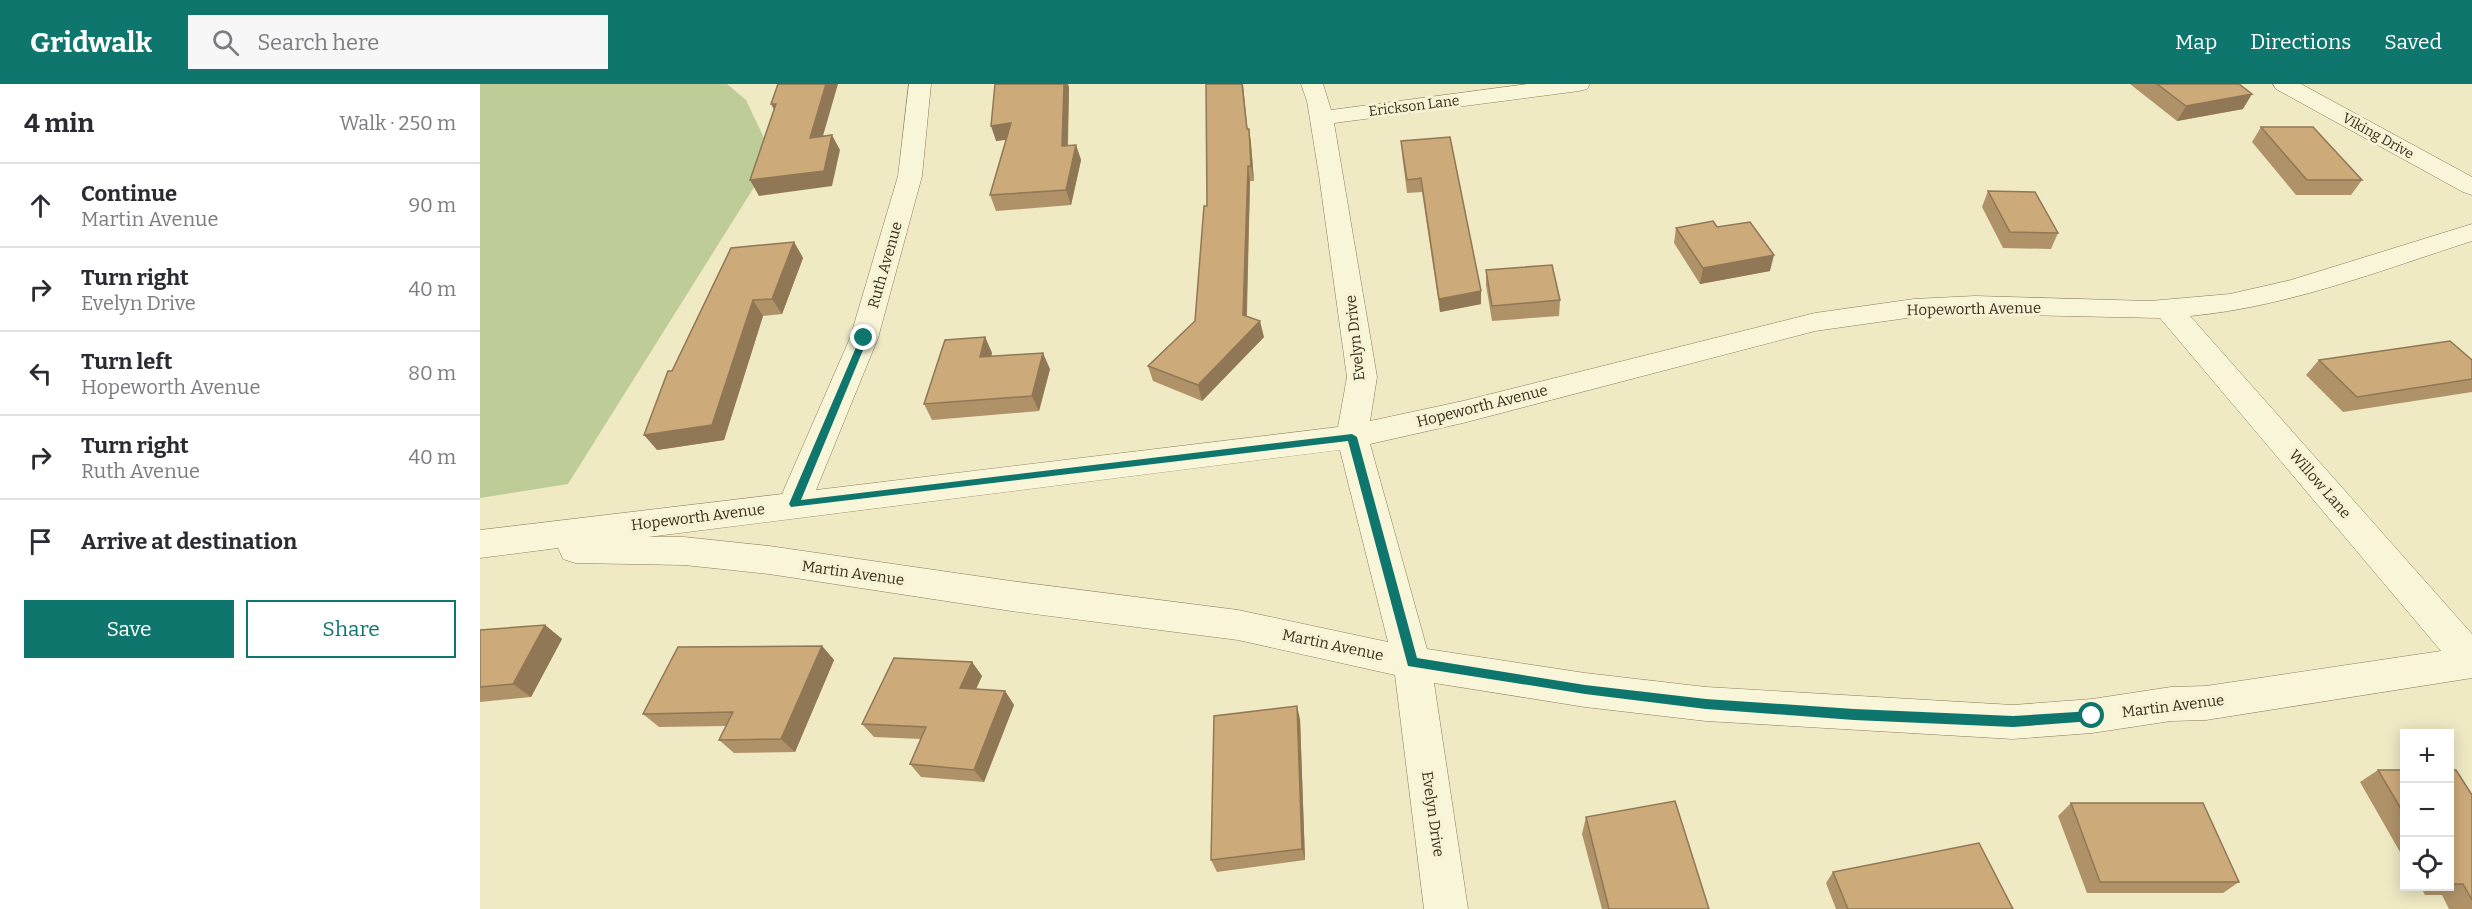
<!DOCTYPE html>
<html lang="en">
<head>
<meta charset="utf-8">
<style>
	:root { --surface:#fff; --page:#f7f7f7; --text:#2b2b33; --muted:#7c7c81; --line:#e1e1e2; --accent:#0f766e }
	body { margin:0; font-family:Bitter,serif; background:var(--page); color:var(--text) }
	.controls { position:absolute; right:18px; bottom:18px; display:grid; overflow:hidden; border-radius:0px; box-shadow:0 3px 15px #0003 }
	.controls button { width:54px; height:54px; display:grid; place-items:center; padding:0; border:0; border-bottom:2px solid var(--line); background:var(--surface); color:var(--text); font:30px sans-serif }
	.stop { position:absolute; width:18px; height:18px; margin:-14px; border:4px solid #0f766e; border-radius:50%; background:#fff }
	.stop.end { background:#0f766e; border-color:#fff; box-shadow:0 2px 6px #0008 }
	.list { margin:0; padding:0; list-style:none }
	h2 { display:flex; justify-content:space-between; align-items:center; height:78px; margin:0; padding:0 24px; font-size:26px }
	h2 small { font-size:20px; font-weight:400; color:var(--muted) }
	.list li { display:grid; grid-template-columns:39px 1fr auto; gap:18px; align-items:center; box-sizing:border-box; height:84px; padding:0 24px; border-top:2px solid var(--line) }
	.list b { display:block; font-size:22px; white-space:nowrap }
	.list p { margin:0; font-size:20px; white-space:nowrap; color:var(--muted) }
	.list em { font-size:20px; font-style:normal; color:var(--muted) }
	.actions { display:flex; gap:12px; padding:18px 24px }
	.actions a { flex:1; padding:14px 0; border:2px solid var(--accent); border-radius:0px; text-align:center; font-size:21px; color:var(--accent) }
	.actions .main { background:var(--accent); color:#fff }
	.icon { flex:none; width:33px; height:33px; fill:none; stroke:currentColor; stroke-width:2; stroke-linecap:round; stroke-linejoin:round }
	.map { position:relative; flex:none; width:1992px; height:825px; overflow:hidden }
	header { display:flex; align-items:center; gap:36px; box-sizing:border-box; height:84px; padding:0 30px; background:var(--accent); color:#fff }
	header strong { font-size:28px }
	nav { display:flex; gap:33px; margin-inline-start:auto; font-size:21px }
	.search { width:420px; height:54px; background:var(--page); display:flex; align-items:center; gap:15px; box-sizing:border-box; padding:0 21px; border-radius:0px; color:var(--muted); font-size:22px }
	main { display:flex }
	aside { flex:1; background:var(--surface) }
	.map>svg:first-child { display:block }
	.green { fill:#becd98 }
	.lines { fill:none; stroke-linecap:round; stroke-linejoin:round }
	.minor-casing { stroke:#8a7b5a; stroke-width:1 }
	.minor { fill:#f9f5d8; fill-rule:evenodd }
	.wall { fill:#b09269 }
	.shaded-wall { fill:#907755 }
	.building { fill:#cdaa7a; stroke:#907755; stroke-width:1.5 }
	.route { fill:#0f766e }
	.labels { text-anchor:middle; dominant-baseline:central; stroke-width:6; stroke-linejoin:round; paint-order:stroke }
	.far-street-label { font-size:14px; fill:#39301f; stroke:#f6f2d4 }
	.street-label { font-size:15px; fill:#39301f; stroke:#f6f2d4 }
</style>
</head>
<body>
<header>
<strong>Gridwalk</strong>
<div class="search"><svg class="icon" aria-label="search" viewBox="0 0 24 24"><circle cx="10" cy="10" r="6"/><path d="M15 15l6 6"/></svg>Search here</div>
<nav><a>Map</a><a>Directions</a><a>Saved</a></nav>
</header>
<main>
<aside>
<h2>4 min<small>Walk · 250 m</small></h2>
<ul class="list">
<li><svg class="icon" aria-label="ahead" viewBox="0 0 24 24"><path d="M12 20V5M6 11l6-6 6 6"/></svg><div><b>Continue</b><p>Martin Avenue</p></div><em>90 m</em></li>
<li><svg class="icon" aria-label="right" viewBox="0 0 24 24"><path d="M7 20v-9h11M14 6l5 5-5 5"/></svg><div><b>Turn right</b><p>Evelyn Drive</p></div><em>40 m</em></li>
<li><svg class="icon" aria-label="left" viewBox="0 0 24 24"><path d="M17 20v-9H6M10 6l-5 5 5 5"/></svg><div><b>Turn left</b><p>Hopeworth Avenue</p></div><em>80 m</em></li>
<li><svg class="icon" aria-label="right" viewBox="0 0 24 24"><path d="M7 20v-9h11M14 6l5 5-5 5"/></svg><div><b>Turn right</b><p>Ruth Avenue</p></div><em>40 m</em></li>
<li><svg class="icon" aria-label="arrive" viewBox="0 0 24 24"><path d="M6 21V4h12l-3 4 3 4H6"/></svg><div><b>Arrive at destination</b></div></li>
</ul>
<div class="actions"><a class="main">Save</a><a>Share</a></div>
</aside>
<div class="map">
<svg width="1992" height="825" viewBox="0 0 1992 825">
	<rect width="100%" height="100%" fill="#efe9c4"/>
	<path class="green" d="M0 0H247L266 16 293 73 88 400 0 414Z"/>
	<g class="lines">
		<g class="minor-casing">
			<path id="minor" d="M429 0H451L442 92 398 254 336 406 858 343 867 293 839 91 827 17 821 0H843L851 26 1047 0H1110L1107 5 1099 7 854 39 897 293 890 337 983 317 1335 229 1434 215 1495 212 1670 217 1750 210 1811 196 1992 140V157C1899 187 1807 223 1710 232L1992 550V594L1726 636 1691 637 1612 649 1533 655 1226 637 1105 623 954 599 988 825H944L915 591 758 556 531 527 289 490 204 481 95 479 83 475 78 464 0 474V446L302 410 370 254 418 92ZM1495 230 1680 234 1961 567 1726 602 1691 603 1612 615 1533 621 1226 603 1105 589 947 565 890 360 983 339 1335 247 1434 233ZM860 366 908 558 758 526 531 497 289 462 204 453H168Z
				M1793 0H1821L1992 93V111L1983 108 1796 5Z"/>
		</g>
		<use href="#minor" class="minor"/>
	</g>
	<path class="wall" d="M515 0H588L589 4 588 62 596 61 601 76 591 121 516 127 510 111 526 56 516 57Z
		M1650 0H1759L1763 25 1697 37Z
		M1781 43 1882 96 1871 111H1816L1772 58Z
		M768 45H769L771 60 774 97H770L767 232 784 253 722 317 673 297 668 282 715 237Z
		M921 57 1001 207V220L960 228 942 108 927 109 922 70Z
		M1508 107 1578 149 1571 165 1523 164 1502 123Z
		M1237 143 1290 187 1220 200 1194 159 1196 144Z
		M314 158 323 174 302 230 283 232 244 356 177 366 192 287Z
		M1006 186 1080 216 1079 232 1012 237 1006 201Z
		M505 253 512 269 511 272 570 285 559 327 452 336 444 320Z
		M1839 276H1992V308L1863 328 1826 291Z
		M65 541 82 555 51 613 0 618V546Z
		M342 562 354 576 315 668 254 669 239 656 246 642 179 643 163 630Z
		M492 578 502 592 496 605 525 607 534 621 504 698 441 693 430 680 441 655 394 653 382 640Z
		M820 635 825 776 737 788 731 776Z
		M1898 686H1924V775L1880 698Z
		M1970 686 1992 711V825H1969L1962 811H1945L1940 802H1970Z
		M1591 719 1759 798 1743 809H1607L1578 732Z
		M1106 733 1229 825H1122L1102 750Z
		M1353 788 1533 825H1356L1346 799Z"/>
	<path class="shaded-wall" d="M346 0H358L338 69 330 54Z
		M584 0H588L589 4 587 77 582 62Z
		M762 0H763L769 61 767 45Z
		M1772 10 1763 25 1697 37 1706 22Z
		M291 20H296L299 35Z
		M531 39 536 54 516 57 511 42Z
		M769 45 771 60 774 97 771 82Z
		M352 51 360 66 352 102 279 112 270 96Z
		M596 61 601 76 591 121 586 106Z
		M768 82 770 97 766 246 763 231Z
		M314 158 323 174 302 230 292 215Z
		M1294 171 1290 187 1220 200 1223 184Z
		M1001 207V220L960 228 959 215Z
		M273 216 283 232 244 356 177 366 164 351Z
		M780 237 784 253 722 317 718 301Z
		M505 253 512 269 507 288 500 273Z
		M563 269 570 285 559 327 552 312Z
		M65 541 82 555 51 613 33 600Z
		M342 562 354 576 315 668 301 655Z
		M492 578 502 592 490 618 480 604Z
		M525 607 534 621 504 698 494 686Z
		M817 622 820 635 825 776 822 765Z"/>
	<path class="building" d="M298 0H346L330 54 352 51 344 87 270 96 296 20H291Z
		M515 0H584L582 62 596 61 586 106 510 111 531 39 511 42Z
		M726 0H762L767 45H769L771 82H768L763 231 780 237 718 301 668 282 715 237 724 122H727Z
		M1677 0H1759L1772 10 1706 22Z
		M1781 43H1833L1882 96H1827Z
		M970 53 1001 207 959 215 941 94 927 96 921 57Z
		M1508 107 1555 108 1578 149 1530 148Z
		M1233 137 1237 143 1270 138 1294 171 1223 184 1196 144Z
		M314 158 292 215 273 216 232 341 164 351 188 287H192L251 164Z
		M1072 181 1080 216 1012 222 1006 186Z
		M505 253 500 273 563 269 552 312 444 320 465 256Z
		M1970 257 1992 276V295L1877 313 1839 276Z
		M65 541 33 600 0 603V546Z
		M342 562 301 655 239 656 253 628 163 630 198 563Z
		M414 574 492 578 480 604 525 607 494 686 430 680 446 643 382 640Z
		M817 622 822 765 731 776 734 632Z
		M1898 686H1924V730Z
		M1970 686H1976L1992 711V816L1983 800H1970Z
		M1195 717 1229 825H1129L1106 733Z
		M1591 719H1723L1759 798H1620Z
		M1499 759 1533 825H1368L1353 788Z"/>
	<path class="route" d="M384 251 388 254 321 416 872 350 877 353 937 574 1105 601 1226 615 1374 625 1533 632 1612 627 1617 632 1612 637 1533 643 1374 636 1226 625 1105 610 928 582 868 357 311 423 309 420 380 254Z"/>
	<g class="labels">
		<g class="far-street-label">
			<text transform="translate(934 22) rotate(-7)">Erickson Lane</text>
			<text transform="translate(1898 52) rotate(29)">Viking Drive</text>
		</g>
		<g class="street-label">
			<text transform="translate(405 181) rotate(-74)">Ruth Avenue</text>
			<text transform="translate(1494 225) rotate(-1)">Hopeworth Avenue</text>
			<text transform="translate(875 254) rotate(-96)">Evelyn Drive</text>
			<text transform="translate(1002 322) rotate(-14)">Hopeworth Avenue</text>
			<text transform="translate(1840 400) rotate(49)">Willow Lane</text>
			<text transform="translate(218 433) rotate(-7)">Hopeworth Avenue</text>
			<text transform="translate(373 489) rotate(8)">Martin Avenue</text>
			<text transform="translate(853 561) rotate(12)">Martin Avenue</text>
			<text transform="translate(1693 622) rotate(-7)">Martin Avenue</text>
			<text transform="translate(953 730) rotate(82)">Evelyn Drive</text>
		</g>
	</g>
</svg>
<div class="controls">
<button>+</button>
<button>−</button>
<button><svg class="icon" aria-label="locate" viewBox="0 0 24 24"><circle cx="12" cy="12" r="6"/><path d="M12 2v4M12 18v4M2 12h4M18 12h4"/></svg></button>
</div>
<div class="stop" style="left:1612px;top:632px"></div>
<div class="stop end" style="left:384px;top:254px"></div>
</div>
</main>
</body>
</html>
